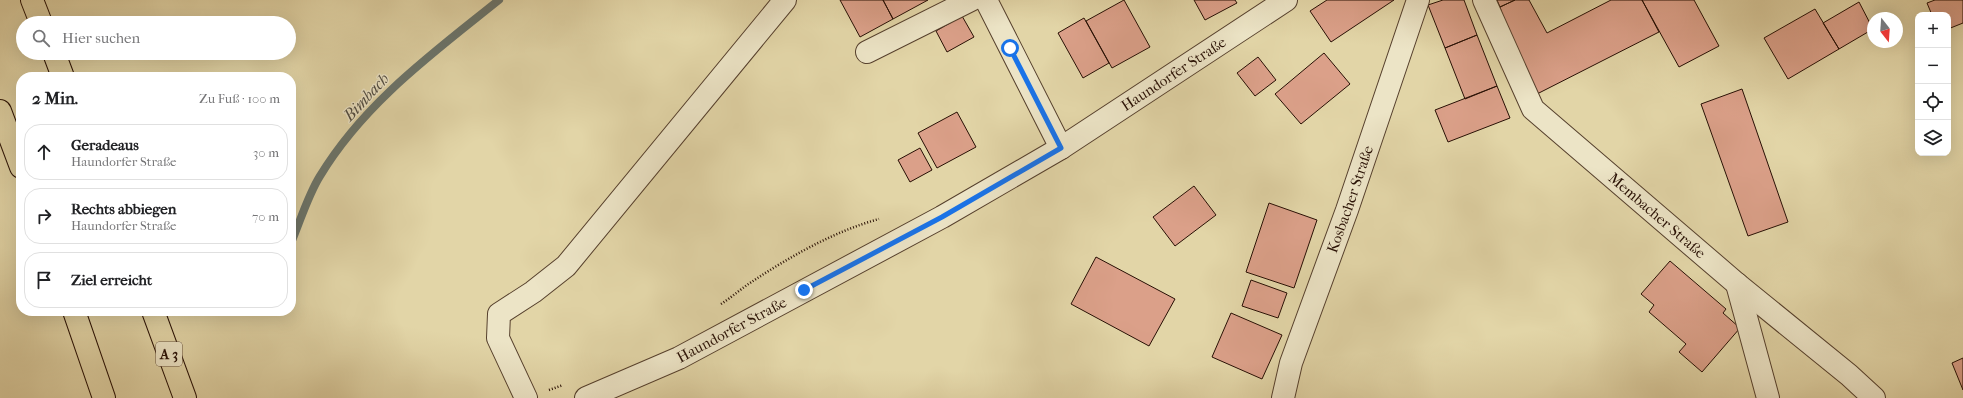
<!DOCTYPE html>
<html lang="de">
<head>
<meta charset="utf-8">
<style>
	:root { --surface:#fff; --page:#f2f2f2; --text:#202124; --muted:#757577; --line:#e0e0e0 }
	body { margin:0; font-family:"IM FELL French Canon",serif; background:var(--page); color:var(--text) }
	.controls { position:absolute; right:12px; top:12px; display:grid; overflow:hidden; border-radius:8px; box-shadow:0 4px 16px #0002 }
	.controls button { width:36px; height:36px; display:grid; place-items:center; padding:0; border:0; border-bottom:1px solid var(--line); background:var(--surface); color:var(--text); font:20px sans-serif }
	.compass { position:absolute; left:1867px; top:12px; width:36px; height:36px; border-radius:50%; background:var(--surface); box-shadow:0 4px 16px #0002; rotate:163deg }
	.stop { position:absolute; width:12px; height:12px; margin:-9px; border:3px solid #1a73e8; border-radius:50%; background:#fff }
	.stop.end { background:#1a73e8; border-color:#fff; box-shadow:0 1px 4px #0008 }
	.list { margin:0; padding:0; list-style:none }
	h2 { display:flex; justify-content:space-between; align-items:center; height:52px; margin:0; padding:0 16px; font-size:17px }
	h2 small { font-size:13px; font-weight:400; color:var(--muted) }
	.list li { display:grid; grid-template-columns:26px 1fr auto; gap:12px; align-items:center; box-sizing:border-box; height:56px; margin:0 8px 8px; padding:0 8px; border:1px solid var(--line); border-radius:16px }
	.list b { display:block; font-size:15px; white-space:nowrap }
	.list p { margin:0; font-size:13px; white-space:nowrap; color:var(--muted) }
	.list em { font-size:13px; font-style:normal; color:var(--muted) }
	.icon { flex:none; width:22px; height:22px; fill:none; stroke:currentColor; stroke-width:2; stroke-linecap:round; stroke-linejoin:round }
	.map { position:relative; flex:none; width:1963px; height:398px; overflow:hidden }
	.search { position:absolute; background:var(--surface); box-shadow:0 4px 16px #0002; left:16px; top:16px; width:280px; height:44px; display:flex; align-items:center; gap:10px; box-sizing:border-box; padding:0 14px; border-radius:22px; color:var(--muted); font-size:15px }
	.panel { position:absolute; background:var(--surface); box-shadow:0 4px 16px #0002; left:16px; top:72px; width:280px; height:244px; border-radius:16px }
	.map>svg:first-child { display:block }
	.lines { fill:none; stroke-linecap:round; stroke-linejoin:round }
	.stream { stroke:#6a746b; stroke-width:8 }
	.building { fill:#dba089; stroke:#270f04 }
	.minor-casing { stroke:#56402d; stroke-width:24 }
	.highway-casing { stroke:#270f04; stroke-width:24 }
	.path { stroke:#270f04; stroke-width:2.5; stroke-dasharray:1 2; stroke-linecap:butt }
	.minor { stroke:#ece4c6; stroke-width:22 }
	.highway { stroke:#e2d5a7; stroke-width:22 }
	.route { stroke:#1a73e8; stroke-width:5 }
	.labels { text-anchor:middle; dominant-baseline:central; stroke-width:3; stroke-linejoin:round; paint-order:stroke }
	.shield { fill:#ece4c6; stroke:#624f3e; stroke-width:1 }
	.shield-label { font-size:14px; font-weight:bold; fill:#270f04 }
	.street-label { font-size:15px; fill:#270f04; stroke:#ece4c6 }
	.water-label { font-size:16px; font-style:italic; fill:#4e4a40; stroke:#ece4c6 }
</style>
</head>
<body>
<div class="map">
<svg width="1963" height="398" viewBox="0 0 1963 398">
	<rect width="100%" height="100%" fill="#e2d5a7"/>
	<filter id="stains"><feTurbulence type="fractalNoise" baseFrequency=".005" numOctaves="4"/><feColorMatrix values="0 0 0 0 .2 0 0 0 0 .09 0 0 0 0 .02 0 0 0 .5 -.17"/></filter>
	<radialGradient id="worn" r=".72"><stop offset=".6" stop-color="#630" stop-opacity="0"/><stop offset="1" stop-color="#630" stop-opacity=".3"/></radialGradient>
	<g class="lines">
		<path class="stream" d="M291 243C300 222 308 195 320 176 364 103 433 53 499 0"/>
	</g>
	<path class="building" d="M840 0H883L893 19 860 37Z
		M883 0H928L893 19Z
		M1124 0 1150 47 1112 68 1086 21Z
		M1194 0H1235L1237 3 1205 20Z
		M1327 0H1394L1331 42 1310 11Z
		M1443 0H1464L1477 35 1445 48 1428 5Z
		M1497 0H1515L1500 7Z
		M1515 0H1529L1547 33 1611 0H1642L1659 32 1535 95 1515 57 1500 7Z
		M1642 0H1694L1719 46 1679 67Z
		M1935 0H1963V23L1948 29V15H1932L1927 3Z
		M1859 2 1873 29 1839 49 1823 23Z
		M1815 9 1839 49 1788 79 1764 38Z
		M962 16 974 37 947 52 936 31Z
		M1084 18 1109 63 1083 78 1058 33Z
		M1477 35 1497 86 1465 99 1445 48Z
		M1324 53 1350 84 1301 124 1275 94Z
		M1258 57 1276 80 1255 96 1237 73Z
		M1497 86 1510 118 1448 142 1435 110Z
		M1742 89 1788 222 1748 236 1701 104Z
		M957 112 976 147 937 168 918 133Z
		M920 148 932 170 910 182 898 160Z
		M1194 186 1216 215 1175 246 1153 217Z
		M1269 203 1317 220 1294 288 1246 272Z
		M1096 257 1175 299 1149 346 1071 304Z
		M1670 261 1726 309 1723 313 1740 328 1702 372 1679 352 1686 344 1649 312 1654 305 1641 294Z
		M1251 280 1287 293 1278 318 1242 306Z
		M1231 313 1282 335 1262 379 1212 357Z
		M1963 358V390L1952 363Z"/>
	<g class="lines">
		<g class="minor-casing">
			<g id="minor">
				<path d="M986 0 1061 148"/>
				<path id="s1" d="M1484 0 1533 109 1737 284 1849 375 1874 398"/>
				<path d="M867 52 971 0"/>
				<path d="M1737 284 1768 398"/>
				<path d="M526 398 498 338 499 314 533 292 566 266 785 0"/>
				<path id="s2" d="M586 398 679 358 942 217 1061 148 1286 0"/>
				<path id="s3" d="M1283 398 1291 363 1347 210 1418 0"/>
			</g>
		</g>
		<g class="highway-casing">
			<path id="highway" d="M32 0 41 23
				M54 53 63 77
				M0 111 21 167
				M74 311 104 398
				M153 311 185 398"/>
		</g>
		<path class="path" d="M721 304C732 297 742 288 753 281 791 256 835 231 879 219
			M549 390 563 385"/>
		<use href="#minor" class="minor"/>
		<use href="#highway" class="highway"/>
	</g>
	<g class="lines">
		<path class="route" d="M804 290 942 217 1061 148 1010 48"/>
	</g>
	<g class="labels">
		<rect class="shield" x="156" y="342" width="26" height="24" rx="3"/>
		<g class="shield-label">
			<text x="169" y="354">A 3</text>
		</g>
		<g class="street-label">
			<text stroke="none"><textPath href="#s2" startOffset="672">Haundorfer Straße</textPath></text>
			<text stroke="none"><textPath href="#s3" startOffset="210">Kosbacher Straße</textPath></text>
			<text stroke="none"><textPath href="#s1" startOffset="283">Membacher Straße</textPath></text>
			<text stroke="none"><textPath href="#s2" startOffset="161">Haundorfer Straße</textPath></text>
		</g>
		<g class="water-label">
			<text transform="translate(366 97) rotate(-47)">Bimbach</text>
		</g>
	</g>
	<rect width="100%" height="100%" filter="url(#stains)"/>
	<rect width="100%" height="100%" fill="url(#worn)"/>
</svg>
<div class="controls">
<button>+</button>
<button>−</button>
<button><svg class="icon" aria-label="locate" viewBox="0 0 24 24"><circle cx="12" cy="12" r="6"/><path d="M12 2v4M12 18v4M2 12h4M18 12h4"/></svg></button>
<button><svg class="icon" aria-label="layers" viewBox="0 0 24 24"><path d="M12 4l9 5-9 5-9-5zM3 14l9 5 9-5"/></svg></button>
</div>
<svg class="compass" viewBox="-18 -18 36 36"><path d="M0-13l5 13h-10z" fill="#e53935"/><path d="M0 13l5-13h-10z" fill="#757577"/></svg>
<div class="stop" style="left:1010px;top:48px"></div>
<div class="stop end" style="left:804px;top:290px"></div>
<div class="search"><svg class="icon" aria-label="search" viewBox="0 0 24 24"><circle cx="10" cy="10" r="6"/><path d="M15 15l6 6"/></svg>Hier suchen</div>
<section class="panel">
<h2>2 Min.<small>Zu Fuß · 100 m</small></h2>
<ul class="list">
<li><svg class="icon" aria-label="ahead" viewBox="0 0 24 24"><path d="M12 20V5M6 11l6-6 6 6"/></svg><div><b>Geradeaus</b><p>Haundorfer Straße</p></div><em>30 m</em></li>
<li><svg class="icon" aria-label="right" viewBox="0 0 24 24"><path d="M7 20v-9h11M14 6l5 5-5 5"/></svg><div><b>Rechts abbiegen</b><p>Haundorfer Straße</p></div><em>70 m</em></li>
<li><svg class="icon" aria-label="arrive" viewBox="0 0 24 24"><path d="M6 21V4h12l-3 4 3 4H6"/></svg><div><b>Ziel erreicht</b></div></li>
</ul>
</section>
</div>
</body>
</html>
